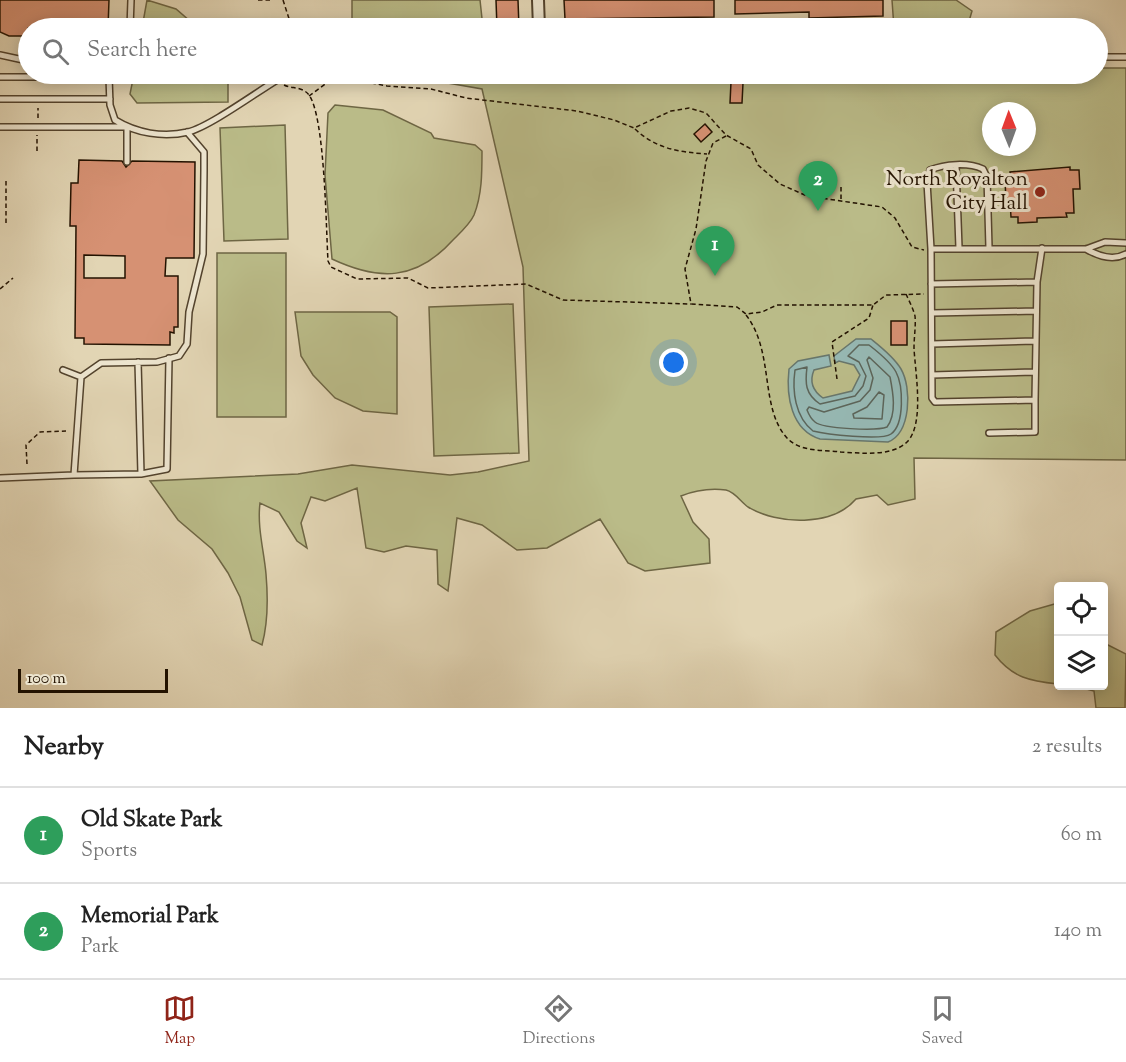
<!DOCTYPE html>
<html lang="en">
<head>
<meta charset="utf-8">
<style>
	:root { --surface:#fff; --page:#f2f2f2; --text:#222; --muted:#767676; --line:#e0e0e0; --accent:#8f2418 }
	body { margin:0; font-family:"Sorts Mill Goudy",serif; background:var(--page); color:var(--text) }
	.controls { position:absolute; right:18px; bottom:18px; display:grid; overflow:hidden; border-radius:6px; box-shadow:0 3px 15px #0003 }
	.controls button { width:54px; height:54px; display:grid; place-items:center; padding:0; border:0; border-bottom:2px solid var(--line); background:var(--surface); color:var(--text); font:30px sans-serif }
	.compass { position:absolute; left:982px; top:102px; width:54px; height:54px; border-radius:50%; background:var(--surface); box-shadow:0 3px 15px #0003; rotate:359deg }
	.scale { position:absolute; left:18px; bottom:15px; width:150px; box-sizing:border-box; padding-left:6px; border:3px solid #231200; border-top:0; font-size:16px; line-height:21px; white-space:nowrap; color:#231200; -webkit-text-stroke:4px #ece4ce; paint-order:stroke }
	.you { position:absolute; left:674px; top:363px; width:21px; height:21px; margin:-15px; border:4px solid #fff; border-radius:50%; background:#1a73e8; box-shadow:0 0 0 9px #1a73e833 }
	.badge { display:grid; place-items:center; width:39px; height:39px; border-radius:50%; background:var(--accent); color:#fff; font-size:20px; font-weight:700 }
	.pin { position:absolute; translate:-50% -50px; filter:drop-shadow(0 2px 3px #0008) }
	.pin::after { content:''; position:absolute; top:32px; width:21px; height:18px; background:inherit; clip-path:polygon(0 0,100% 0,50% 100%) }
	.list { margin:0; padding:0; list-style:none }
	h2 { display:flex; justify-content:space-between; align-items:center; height:78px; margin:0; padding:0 24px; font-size:26px }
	h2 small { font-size:20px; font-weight:400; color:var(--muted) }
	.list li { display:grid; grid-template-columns:39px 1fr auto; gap:18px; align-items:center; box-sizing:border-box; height:96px; padding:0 24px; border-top:2px solid var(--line) }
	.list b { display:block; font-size:22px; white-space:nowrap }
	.list p { margin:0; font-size:20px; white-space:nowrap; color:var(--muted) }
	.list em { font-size:20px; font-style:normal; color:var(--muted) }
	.icon { flex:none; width:33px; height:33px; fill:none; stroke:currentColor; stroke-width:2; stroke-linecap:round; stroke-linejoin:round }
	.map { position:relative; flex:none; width:1126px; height:708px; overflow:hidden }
	.search { position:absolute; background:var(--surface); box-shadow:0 3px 15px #0003; left:18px; right:18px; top:18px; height:66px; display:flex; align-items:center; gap:15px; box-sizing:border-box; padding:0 21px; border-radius:33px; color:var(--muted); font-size:22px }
	.sheet { height:270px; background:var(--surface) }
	nav { display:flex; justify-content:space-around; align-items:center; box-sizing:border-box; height:84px; border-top:2px solid var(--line); background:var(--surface); font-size:16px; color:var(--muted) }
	nav a { display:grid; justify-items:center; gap:3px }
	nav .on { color:var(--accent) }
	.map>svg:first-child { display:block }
	.green { fill:#babb88; stroke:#6e6644; stroke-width:1.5; fill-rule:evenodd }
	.water { fill:#96b8b3; stroke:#68766b; stroke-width:1.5 }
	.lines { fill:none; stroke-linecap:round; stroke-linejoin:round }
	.shore { stroke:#5c655a; stroke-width:1.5 }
	.building { fill:#d69173; stroke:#231200; stroke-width:1.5; fill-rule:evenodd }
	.service-casing { stroke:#53432d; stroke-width:8 }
	.minor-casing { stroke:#53432d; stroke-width:14 }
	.path { stroke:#231200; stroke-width:1.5; stroke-dasharray:4.5 3; stroke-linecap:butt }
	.service { stroke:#ece4ce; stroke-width:5 }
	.minor { stroke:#ece4ce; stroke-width:10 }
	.poi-dot { fill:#8f2418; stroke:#ece4ce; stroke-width:2 }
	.labels { text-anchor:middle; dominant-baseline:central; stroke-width:6; stroke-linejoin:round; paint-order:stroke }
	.poi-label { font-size:21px; fill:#231200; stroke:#ece4ce; text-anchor:end }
</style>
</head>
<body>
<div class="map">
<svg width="1126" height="708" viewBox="0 0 1126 708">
	<rect width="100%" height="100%" fill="#e2d5b4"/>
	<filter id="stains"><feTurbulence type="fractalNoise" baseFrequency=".00333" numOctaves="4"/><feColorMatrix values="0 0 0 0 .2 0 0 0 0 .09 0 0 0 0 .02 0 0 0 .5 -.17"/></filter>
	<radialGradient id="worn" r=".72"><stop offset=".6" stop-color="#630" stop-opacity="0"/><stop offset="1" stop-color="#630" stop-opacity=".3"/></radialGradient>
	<path class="green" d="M147 0 176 9 198 28H142Z
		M352 0H480L483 28H352Z
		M892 0H956L972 11 967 28H894Z
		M1098 68H1126V460L914 458 915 499 888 505 877 495 856 499C832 527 778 525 748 507 741 502 735 492 726 490 710 488 696 490 681 496L693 522 709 539 710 563 645 571 628 563 600 519 547 548 517 550 482 525 457 518 448 591 438 584 437 550 406 546 384 552 366 548 357 488 325 501 311 497 301 523 307 548 297 541 279 512 260 503C257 527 264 551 266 574 268 597 268 623 262 645L252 640 240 597 228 573 212 549 178 520 150 481 298 474 352 465 450 475 478 472 529 461 523 267 482 89 396 74H1098ZM991 111H1027V147H991Z
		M134 74H228V102L137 103 130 94Z
		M335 105 383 110 431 133 434 138 475 145 482 151C482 173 482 195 474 215 470 224 460 233 453 240 416 281 379 281 332 259L325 175 328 113Z
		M285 125 288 239 224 241 220 128Z
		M217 253H286V417H217Z
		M513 304 519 453 434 456 429 307Z
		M295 312H390L397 317V414L363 411 335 398 313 375 301 356Z
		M1058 603V684C1030 681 1013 678 995 655L996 632 1030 611Z
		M1108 645 1126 654 1125 708H1096L1094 691 1075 686H1104V649Z"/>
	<path class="water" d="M856 339H871C881 347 894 357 901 369 912 388 911 433 888 442L820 439C791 430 786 396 789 369L798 361 829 355 831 366 814 370C809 382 813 391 823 398L852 391 860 375 854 365 839 361 835 363 834 356Z"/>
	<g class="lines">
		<path class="shore" d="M859 345H869C878 352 890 361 896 372 903 385 905 424 891 434 881 441 825 434 813 431 795 417 792 391 795 370L807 367C805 383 805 394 820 404L855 396 863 386 866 376 859 362 848 356Z
			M869 357 890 377C893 392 897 414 887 427 877 431 823 429 815 422 811 419 809 415 807 410L809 407 824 412 860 401 870 390 873 378 867 360Z
			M879 392 884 395 882 419 854 418 853 414 867 407Z"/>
	</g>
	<path class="building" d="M0 0H109L108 28H28V36H9L0 32Z
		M496 0H518L519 28H497Z
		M564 0H714V17L565 19Z
		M735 0H883V16L809 18V12L735 14Z
		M731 82 743 83 742 103H730Z
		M705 124 712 132 701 142 694 134Z
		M79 160 122 161 126 167 132 161 195 162 194 258H166L165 276H178V327H174V333L170 332V345L84 344V338H75L76 226H70L71 183H78ZM84 255 125 256V278H84Z
		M1070 167V170H1079L1080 189H1073L1074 213H1066L1067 217 1037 218V222L1018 223V217H1011L1010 201H1006L1005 180H1011L1010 172Z
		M891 321H907V345H891Z"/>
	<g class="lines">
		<g class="service-casing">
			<path id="service" d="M130 28 131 0
				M0 55 28 61
				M1098 57H1126
				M0 77H109L113 74
				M109 77 110 105 115 120C136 133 163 138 188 132 209 127 257 92 277 80
				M0 99H110
				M0 127H127V162
				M956 166 959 248
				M1042 248 1037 282 1035 400 935 402 932 398 931 249H1086L1105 242 1126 243
				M931 249 927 182 930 170C945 164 968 162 983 169L987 177 989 248
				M1086 249C1098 256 1113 261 1126 254
				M931 284 1037 282
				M932 313 1036 311
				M932 344 1035 341
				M138 362 141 474
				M63 370 81 377
				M932 375 1034 372
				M989 433 1035 432V400
				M74 475 141 474 167 469 169 358
				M0 478 74 475 81 377 101 363 157 362 179 356 187 344 189 312 203 254 204 170V152L187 132"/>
		</g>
		<g class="minor-casing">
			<path id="minor" d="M538 0 539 28"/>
		</g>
		<path class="path" d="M258 0H270
			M283 0 292 28
			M284 85C292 89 302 86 309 95 325 117 326 228 328 261L331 267 357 279 408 278 428 288 526 284 563 300 691 304
			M309 96 328 82 351 79 387 86 431 89 466 98 577 111 614 120 634 128 671 111 689 108 706 113 726 135 751 149 758 165 780 184 807 196 882 207 895 218 912 247 924 250
			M38 118V108
			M635 129C656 149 679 152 707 154
			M726 136 713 143 706 161 696 229 685 269 691 304 737 307 746 314 762 312 777 305H873L886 295 924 294
			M37 151V135
			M6 181V223
			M841 199V185
			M0 289 13 278
			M746 315C775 352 759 409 788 439 801 452 824 450 841 452 860 453 892 457 907 442 925 424 915 371 914 348 914 337 916 326 915 316 913 308 909 301 906 294
			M837 379 832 342 869 318 873 305
			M27 464 26 445 40 432 66 431"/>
		<use href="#service" class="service"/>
		<use href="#minor" class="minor"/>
	</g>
	<circle class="poi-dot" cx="1040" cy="192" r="6"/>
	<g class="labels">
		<g class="poi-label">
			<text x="1028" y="180">North Royalton<tspan x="1028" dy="24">City Hall</tspan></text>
		</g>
	</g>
	<rect width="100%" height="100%" filter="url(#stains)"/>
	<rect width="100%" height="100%" fill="url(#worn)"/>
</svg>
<div class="controls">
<button><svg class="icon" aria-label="locate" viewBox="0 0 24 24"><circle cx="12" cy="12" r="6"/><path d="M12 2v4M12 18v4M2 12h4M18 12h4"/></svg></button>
<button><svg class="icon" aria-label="layers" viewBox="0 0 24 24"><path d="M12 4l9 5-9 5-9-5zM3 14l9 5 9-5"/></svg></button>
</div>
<svg class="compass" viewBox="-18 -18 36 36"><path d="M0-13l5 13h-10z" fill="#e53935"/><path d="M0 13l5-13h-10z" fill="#767676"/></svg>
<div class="scale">100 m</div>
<div class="you"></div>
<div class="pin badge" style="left:715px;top:276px;background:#2e9e5b">1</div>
<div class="pin badge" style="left:818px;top:211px;background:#2e9e5b">2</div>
<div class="search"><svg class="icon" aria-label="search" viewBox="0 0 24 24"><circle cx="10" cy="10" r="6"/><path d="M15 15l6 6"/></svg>Search here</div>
</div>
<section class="sheet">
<h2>Nearby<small>2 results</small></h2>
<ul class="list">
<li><span class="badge" style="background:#2e9e5b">1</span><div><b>Old Skate Park</b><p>Sports</p></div><em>60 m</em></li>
<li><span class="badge" style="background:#2e9e5b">2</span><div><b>Memorial Park</b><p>Park</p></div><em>140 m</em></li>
</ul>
</section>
<nav>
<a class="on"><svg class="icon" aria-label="map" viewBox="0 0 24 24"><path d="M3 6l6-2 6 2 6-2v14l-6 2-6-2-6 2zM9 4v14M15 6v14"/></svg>Map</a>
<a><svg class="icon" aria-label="directions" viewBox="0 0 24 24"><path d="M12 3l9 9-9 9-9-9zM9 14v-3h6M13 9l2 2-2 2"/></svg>Directions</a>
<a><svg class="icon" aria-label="saved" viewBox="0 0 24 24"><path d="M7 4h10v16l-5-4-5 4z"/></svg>Saved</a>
</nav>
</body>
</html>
